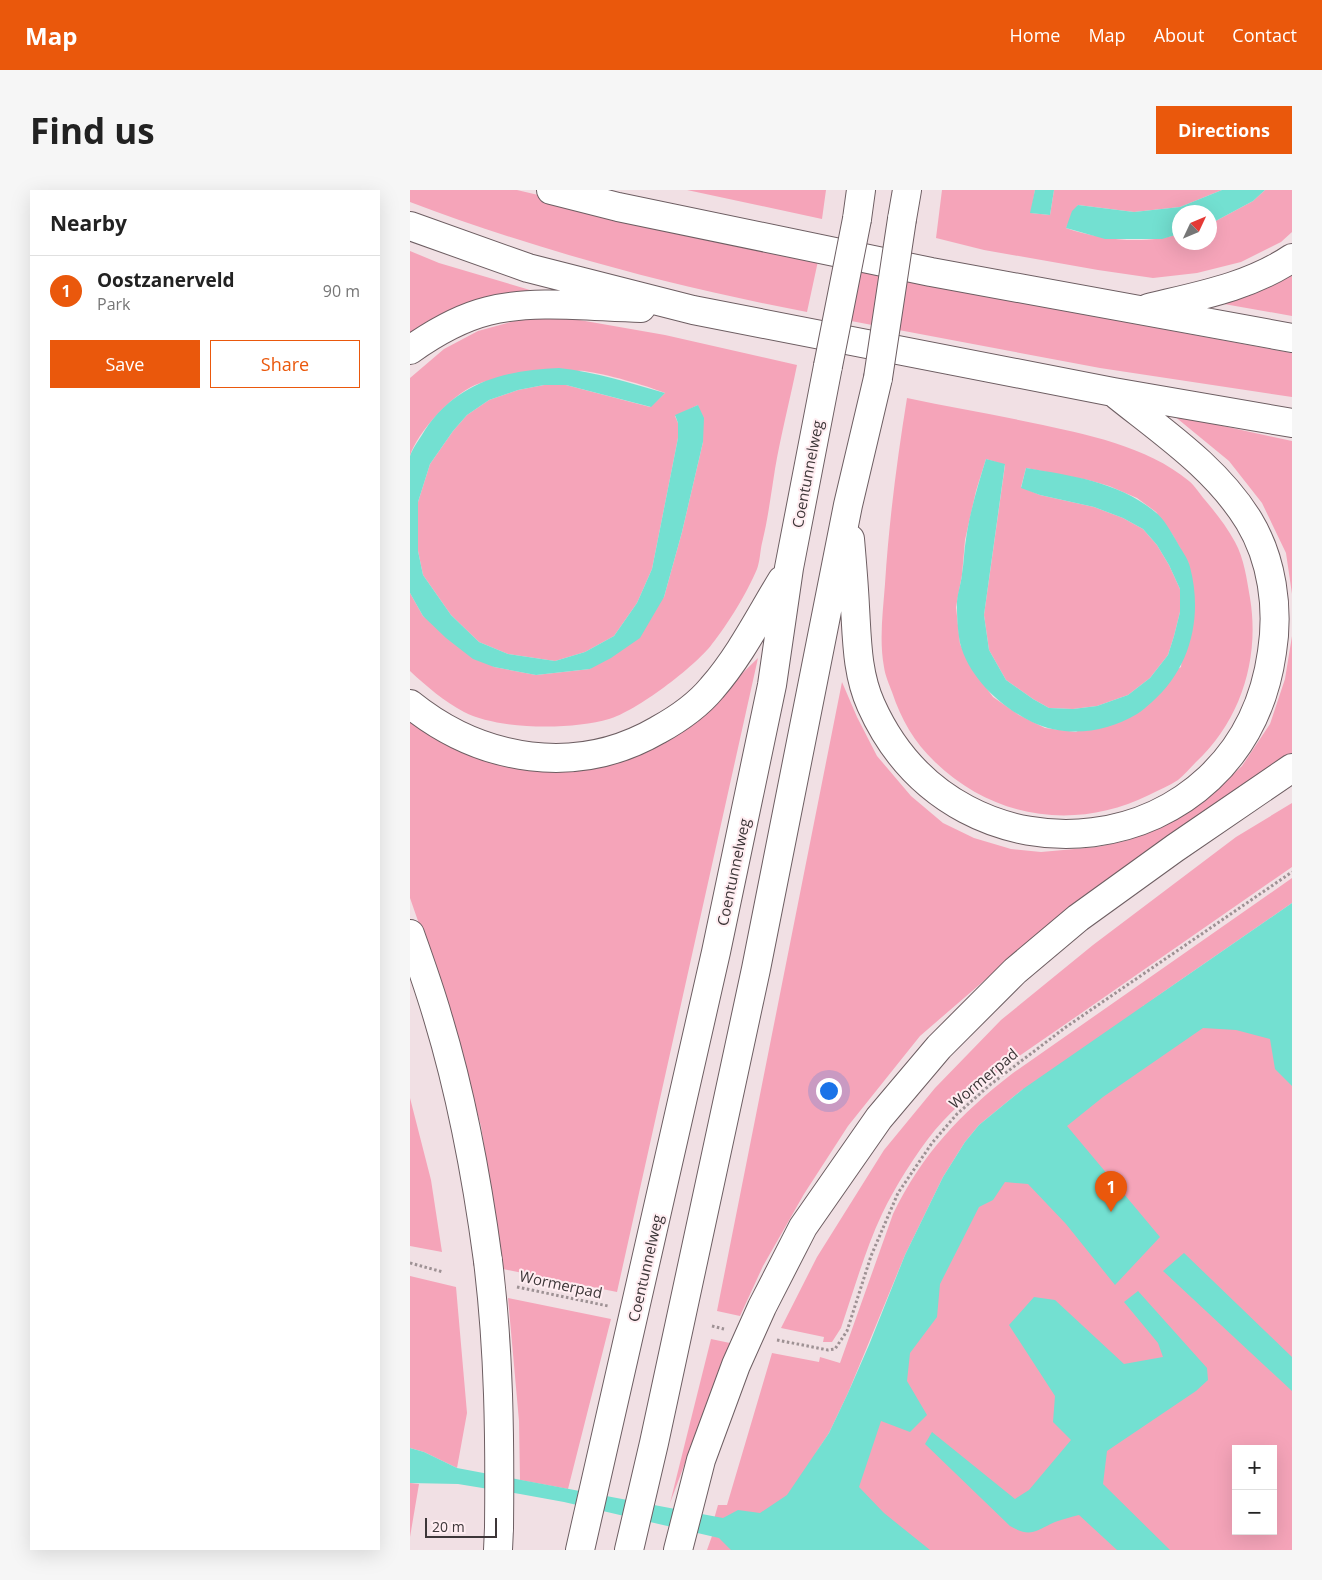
<!DOCTYPE html>
<html lang="en">
<head>
<meta charset="utf-8">
<style>
	:root { --surface:#fff; --page:#f6f6f6; --text:#222; --muted:#767676; --line:#e0e0e0; --accent:#ea580c }
	body { margin:0; font-family:"Open Sans",sans-serif; background:var(--page); color:var(--text) }
	.controls { position:absolute; right:15px; bottom:15px; display:grid; overflow:hidden; border-radius:0px; box-shadow:0 5px 20px #0002 }
	.controls button { width:45px; height:45px; display:grid; place-items:center; padding:0; border:0; border-bottom:1px solid var(--line); background:var(--surface); color:var(--text); font:25px sans-serif }
	.compass { position:absolute; left:762px; top:15px; width:45px; height:45px; border-radius:50%; background:var(--surface); box-shadow:0 5px 20px #0002; rotate:46deg }
	.scale { position:absolute; left:15px; bottom:12px; width:72px; box-sizing:border-box; padding-left:5px; border:2px solid #3d3638; border-top:0; font-size:14px; line-height:18px; white-space:nowrap; color:#3d3638; -webkit-text-stroke:4px #ffedf1; paint-order:stroke }
	.you { position:absolute; left:418px; top:900px; width:18px; height:18px; margin:-12px; border:4px solid #fff; border-radius:50%; background:#1a73e8; box-shadow:0 0 0 8px #1a73e833 }
	.badge { display:grid; place-items:center; width:32px; height:32px; border-radius:50%; background:var(--accent); color:#fff; font-size:16px; font-weight:700 }
	.pin { position:absolute; translate:-50% -41px; filter:drop-shadow(0 1px 2px #0008) }
	.pin::after { content:''; position:absolute; top:26px; width:18px; height:15px; background:inherit; clip-path:polygon(0 0,100% 0,50% 100%) }
	.list { margin:0; padding:0; list-style:none }
	h2 { display:flex; justify-content:space-between; align-items:center; height:65px; margin:0; padding:0 20px; font-size:21px }
	h2 small { font-size:16px; font-weight:400; color:var(--muted) }
	.list li { display:grid; grid-template-columns:32px 1fr auto; gap:15px; align-items:center; box-sizing:border-box; height:70px; padding:0 20px; border-top:1px solid var(--line) }
	.list b { display:block; font-size:19px; white-space:nowrap }
	.list p { margin:0; font-size:16px; white-space:nowrap; color:var(--muted) }
	.list em { font-size:16px; font-style:normal; color:var(--muted) }
	.actions { display:flex; gap:10px; padding:15px 20px }
	.actions a { flex:1; padding:11px 0; border:1px solid var(--accent); border-radius:0px; text-align:center; font-size:18px; color:var(--accent) }
	.actions .main { background:var(--accent); color:#fff }
	.map { position:relative; flex:none; width:882px; height:1360px; overflow:hidden; border-radius:0px }
	header { display:flex; align-items:center; gap:30px; box-sizing:border-box; height:70px; padding:0 25px; background:var(--accent); color:#fff }
	header strong { font-size:24px }
	nav { display:flex; gap:28px; margin-inline-start:auto; font-size:18px }
	.intro { display:flex; align-items:center; justify-content:space-between; box-sizing:border-box; height:120px; padding:0 30px }
	h1 { margin:0; font-size:35px }
	.button { padding:12px 22px; border-radius:0px; background:var(--accent); color:#fff; font-size:18px; font-weight:700 }
	main { display:flex; gap:30px; padding:0 30px }
	aside { flex:1; background:var(--surface); border-radius:0px; box-shadow:0 5px 20px #0002 }
	.map>svg:first-child { display:block }
	.green { fill:#f5a4b9; fill-rule:evenodd }
	.water { fill:#73e0d1 }
	.lines { fill:none; stroke-linecap:round; stroke-linejoin:round }
	.highway-casing { stroke:#6d5e62; stroke-width:30 }
	.path { stroke:#9e9194; stroke-width:3; stroke-dasharray:2.5 2.5; stroke-linecap:butt }
	.highway { stroke:#fff; stroke-width:28 }
	.highway-bridge-casing { stroke:#6d5e62; stroke-width:30; stroke-linecap:butt }
	.highway-bridge { stroke:#fff; stroke-width:28 }
	.labels { text-anchor:middle; dominant-baseline:central; stroke-width:4; stroke-linejoin:round; paint-order:stroke }
	.street-label { font-size:15px; fill:#3d3638; stroke:#ffedf1 }
</style>
</head>
<body>
<header>
<strong>Map</strong>
<nav><a>Home</a><a>Map</a><a>About</a><a>Contact</a></nav>
</header>
<div class="intro"><h1>Find us</h1><a class="button">Directions</a></div>
<main>
<aside>
<h2>Nearby<small></small></h2>
<ul class="list">
<li><span class="badge">1</span><div><b>Oostzanerveld</b><p>Park</p></div><em>90 m</em></li>
</ul>
<div class="actions"><a class="main">Save</a><a>Share</a></div>
</aside>
<div class="map">
<svg width="882" height="1360" viewBox="0 0 882 1360">
	<rect width="100%" height="100%" fill="#f1e0e4"/>
	<path class="green" d="M0 0H107L408 71 397 122C262 96 129 61 0 12Z
		M277 0H416L412 29Z
		M532 0H625L621 23 640 25 644 0H812L770 17 724 22 668 15 656 38C691 50 734 55 769 44V52H799L800 34 843 11 855 0H882V42L871 52 831 72 787 83 743 88 688 80 574 60 526 48Z
		M0 61 29 73 120 100 19 130 0 144Z
		M882 77V126L814 114Z
		M450 81 503 93 882 163V207L690 178 441 131Z
		M115 128H158L255 145 387 175C380 210 371 244 365 279 361 304 358 329 352 353 350 362 350 371 347 379 337 403 318 434 302 454 286 476 225 522 199 529 162 540 89 540 54 522 34 511 17 497 0 481V403L13 426 84 477 126 485 180 479 254 407 272 342 293 252 288 215 265 226 268 233V248L242 379 227 413 204 446 175 462 145 471 98 464 69 452 41 425 13 385 8 361V312L20 274 43 241 57 225 79 210 108 200 134 195H156L240 217 255 203C235 195 196 184 174 181 165 180 154 183 144 184 119 186 89 185 65 195 42 205 7 242 0 266V188L34 159 68 141Z
		M497 208C539 217 581 224 623 233 675 244 737 256 779 291 785 296 790 304 795 310 806 323 817 337 825 352 834 368 837 390 840 408 850 468 831 530 786 572 780 578 774 585 768 590 759 596 748 600 739 605 666 641 584 629 525 572 504 552 491 529 482 502 479 494 475 485 474 477 469 450 473 421 475 394 479 331 487 270 497 208ZM576 269 595 275 574 425 579 460 596 490 623 509 639 518 663 519 687 516 718 505 740 488 758 465 764 446 770 422V399L759 375 747 355 733 339 713 328 684 317 630 305 611 297 616 278 678 290 699 296 727 308 746 322 762 344 779 374 771 477 666 542 635 538 609 525 583 507 561 477 550 454 546 417 552 385 555 350 566 301Z
		M763 225 882 251V404L876 363 852 313 819 271Z
		M882 446V565L598 770 510 846 438 936 394 1004 353 1076 330 1126 307 1121 432 492 447 527 467 566 501 606 533 633 564 648 601 659 631 662 687 657 719 650 791 614 832 576 860 534 875 489Z
		M348 468 207 1102 93 1079 71 936 31 797 0 708V524L172 574 311 504Z
		M882 613V677L595 876C571 896 545 916 525 940 505 965 486 995 472 1024 455 1060 444 1100 431 1138L422 1152H413L414 1147 371 1138 407 1067 474 960 525 898 591 830 683 755 826 647Z
		M882 688V713L733 816 882 715V1360H297L302 1346 308 1347 300 1343 308 1315H317L362 1163 409 1172 410 1167 430 1173 483 1024C512 964 550 924 603 883ZM613 899 421 1245 405 1264 419 1243 438 1203 495 1065 533 987 555 952 569 935ZM826 1259H863V1341H826Z
		M0 908 21 990 32 1062 0 1056Z
		M0 1086 46 1097 57 1223 47 1278 14 1262 0 1258Z
		M98 1108 201 1129 158 1299 110 1290 109 1231Z
		M301 1149 320 1153 260 1313Z
		M0 1293 9 1294 0 1347Z"/>
	<path class="water" d="M625 0H644L640 25 620 23Z
		M812 0H855L843 11 800 34 799 22H769V44L752 49H695L656 38 662 21 668 15 724 22 770 17Z
		M149 178C186 182 220 193 255 203L241 217 156 195H134L108 200 79 210 57 225 43 241 20 274 8 312V361L13 385 41 425 69 452 98 464 145 471 175 462 204 446 227 413 242 379 268 248V233L265 225 288 215 294 228 293 252 272 342 254 407 230 448 201 468 180 479 126 485 84 477 63 469 36 448 13 426 0 403V266C3 257 10 249 15 240 47 192 95 180 149 178Z
		M576 269 595 274 574 425 579 460 596 490 623 509 639 518 663 519 687 516 718 505 740 488 758 465 764 446 770 422V399L759 375 747 355 733 339 713 328 684 317 630 305 611 298 616 278C659 285 709 292 744 321 754 328 761 342 767 352 771 360 778 368 780 377 793 426 781 478 742 512 737 516 732 521 727 524 695 543 656 548 622 532 591 517 559 488 550 453 548 443 547 429 547 418 546 407 551 395 552 384 554 372 554 360 556 349 560 321 568 295 576 269Z
		M882 713V896L865 879 860 849 826 840 793 838 693 907 657 936 750 1047 705 1095 656 1034 618 994 595 992 583 1010 569 1017 530 1094 527 1127 500 1163 497 1191 517 1225 500 1242 471 1231 449 1297 474 1323 520 1360H321L309 1348 154 1312 110 1304 48 1294 0 1293V1258L14 1262 47 1278 313 1328 328 1320 350 1323 377 1305 419 1243 438 1203 459 1155 495 1065 533 987 555 952 569 935 613 899Z
		M774 1063 882 1167V1201L753 1081Z
		M728 1101 797 1178 798 1190 786 1201 697 1261 693 1294 760 1360H707L669 1325C661 1327 653 1329 645 1332 625 1341 621 1348 600 1336L515 1254 522 1242 605 1309 619 1300 661 1250 643 1232 645 1206 599 1135 624 1107 645 1110 714 1174 753 1167 748 1153 714 1112Z"/>
	<g class="lines">
		<g class="highway-casing">
			<path id="highway" d="M141 0 208 17 521 82 882 148
				M447 29 451 0
				M492 29 497 0
				M0 36 118 78 283 120 703 202 882 233
				M738 118C788 106 839 97 882 68
				M0 160C24 143 50 128 78 121 126 109 183 117 231 118
				M440 349C442 372 444 395 445 417 447 450 447 484 461 515 548 710 832 677 862 462 869 418 862 369 839 331 806 277 751 241 703 202
				M0 514C72 572 167 587 248 540 268 529 288 515 302 498 330 466 350 426 372 390
				M0 744C10 772 20 800 28 828 52 907 67 989 78 1071
				M88 1360 89 1338
				M170 1360 306 762 362 495 379 378 418 176
				M219 1360 244 1253 346 779 438 315 468 188
				M268 1360 291 1270 326 1175 352 1117 393 1037 469 928 529 857 605 781 668 728 765 658 882 578"/>
		</g>
		<path class="path" d="M0 1073 33 1082
			M107 1097 198 1116
			M302 1136 314 1139
			M367 1150 418 1160 425 1159 437 1141 461 1066 488 1003 522 953 547 924 581 894 656 837 882 682"/>
		<use href="#highway" class="highway"/>
		<g class="highway-bridge-casing">
			<path id="highway-bridge" d="M418 176 447 29
				M468 188 492 29
				M78 1071C89 1160 90 1248 89 1338"/>
		</g>
		<use href="#highway-bridge" class="highway-bridge"/>
	</g>
	<g class="labels">
		<g class="street-label">
			<text transform="translate(397 284) rotate(-79)">Coentunnelweg</text>
			<text transform="translate(323 682) rotate(-78)">Coentunnelweg</text>
			<text transform="translate(573 888) rotate(-40)">Wormerpad</text>
			<text transform="translate(235 1078) rotate(-77)">Coentunnelweg</text>
			<text transform="translate(151 1094) rotate(12)">Wormerpad</text>
		</g>
	</g>
</svg>
<div class="controls">
<button>+</button>
<button>−</button>
</div>
<svg class="compass" viewBox="-18 -18 36 36"><path d="M0-13l5 13h-10z" fill="#e53935"/><path d="M0 13l5-13h-10z" fill="#767676"/></svg>
<div class="scale">20 m</div>
<div class="you"></div>
<div class="pin badge" style="left:701px;top:1022px">1</div>
</div>
</main>
</body>
</html>
